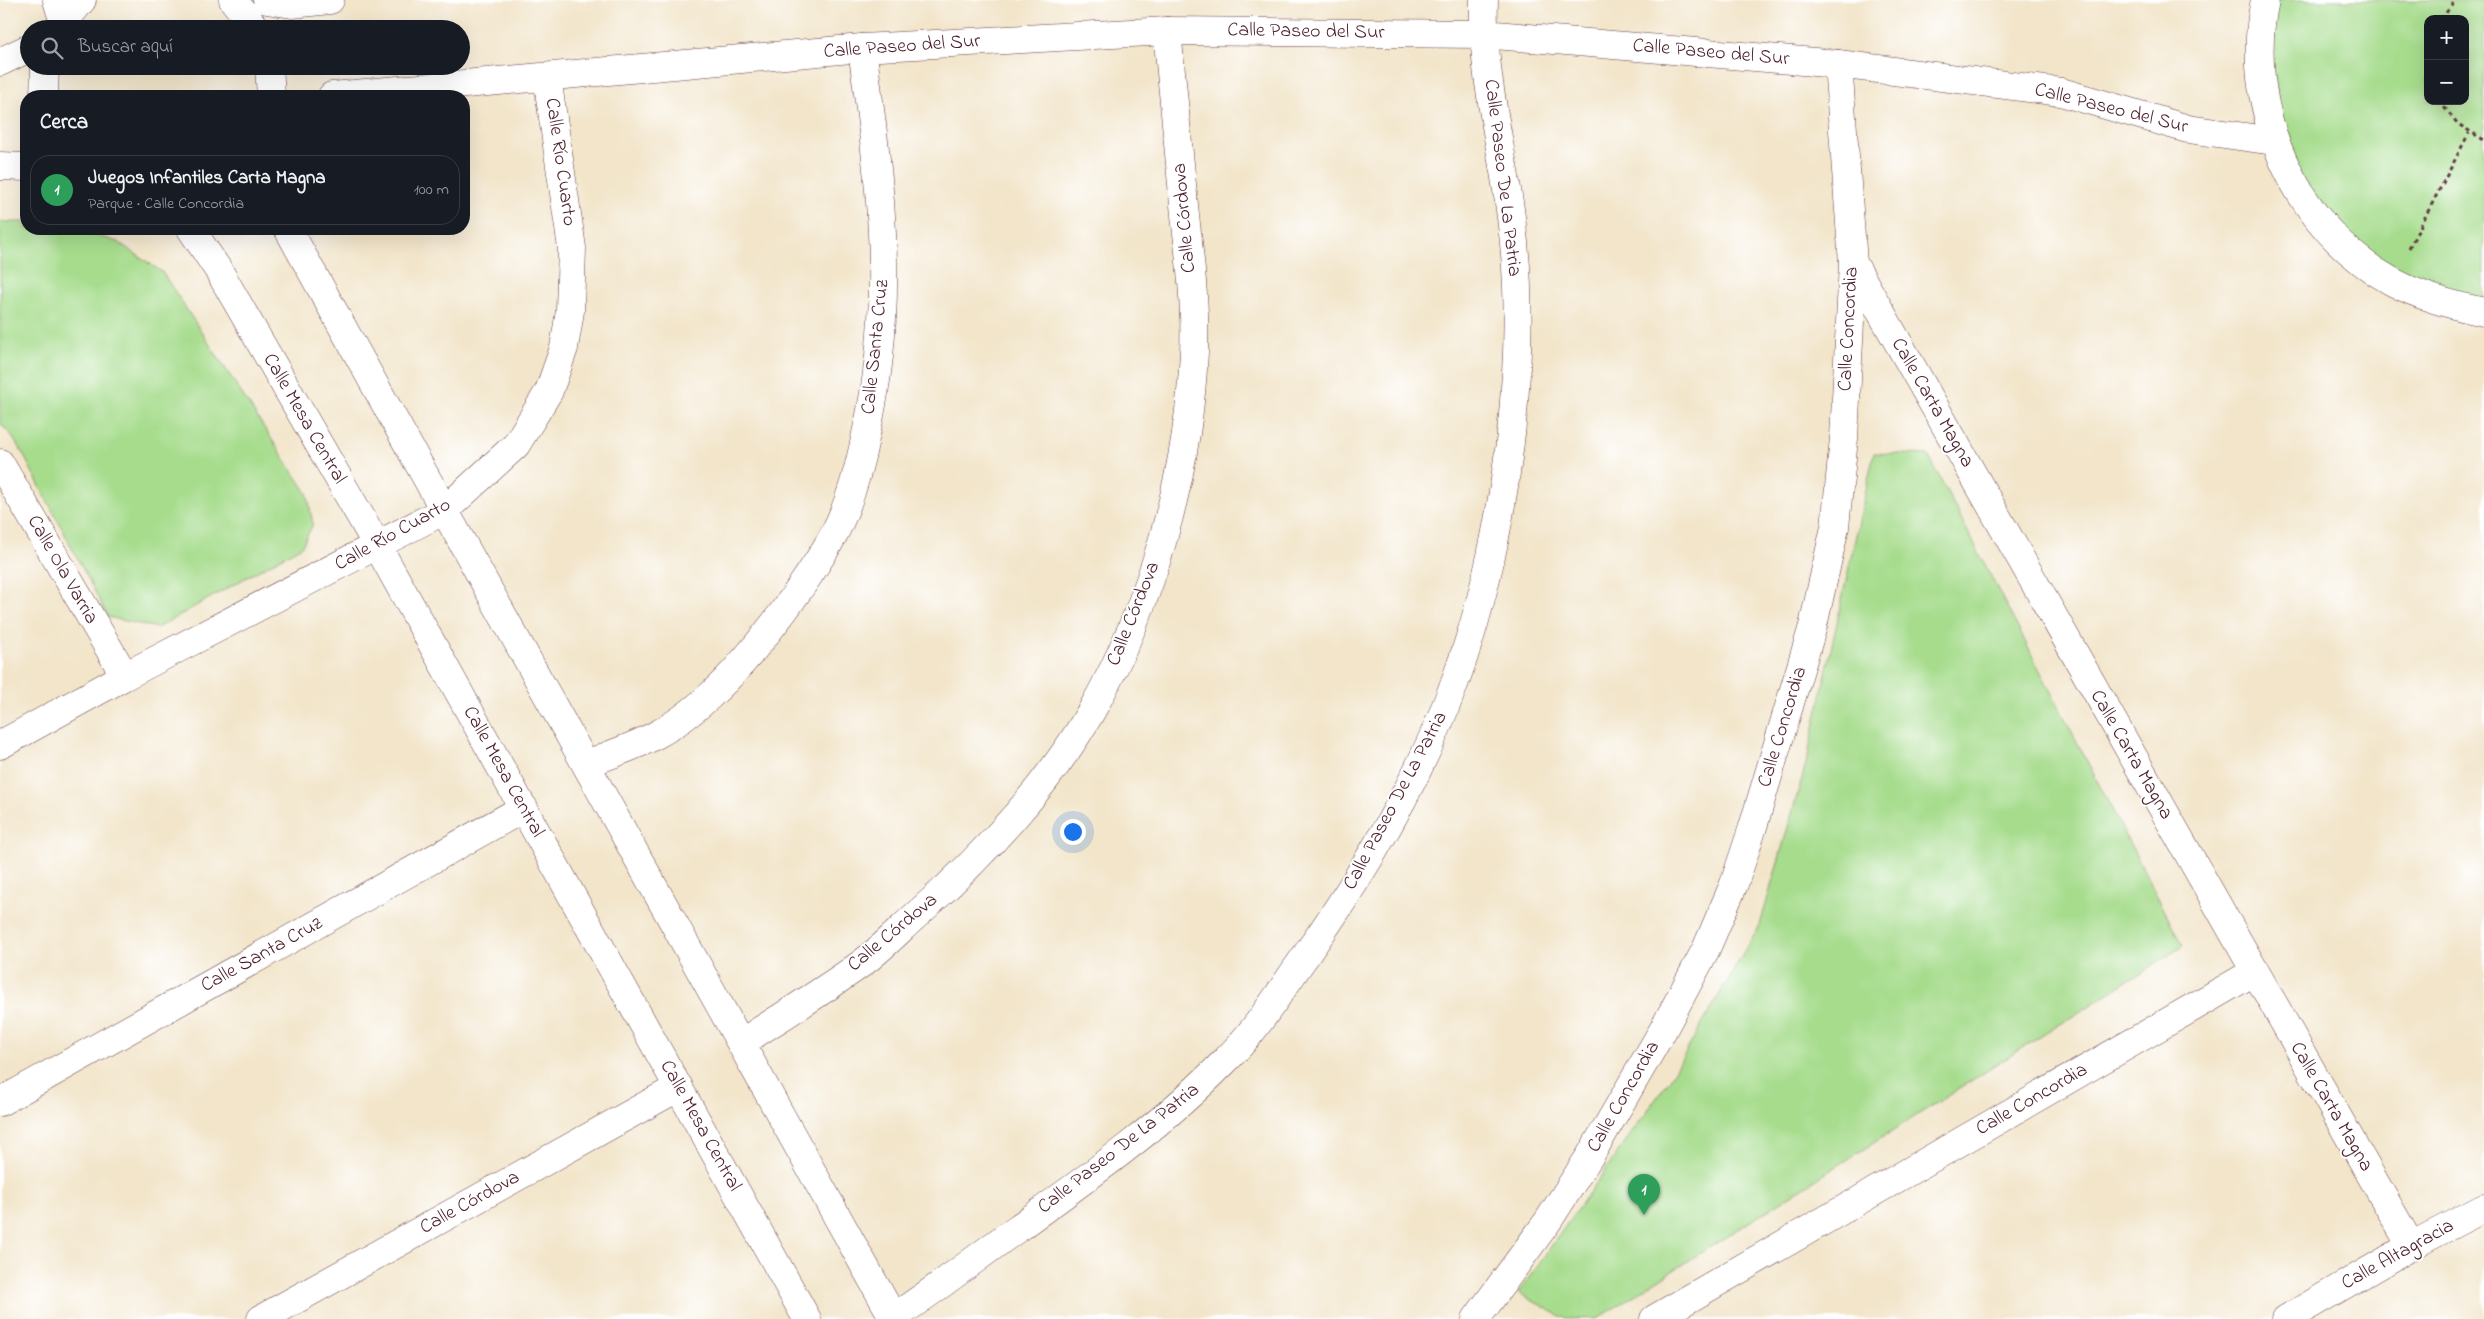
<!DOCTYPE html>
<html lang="es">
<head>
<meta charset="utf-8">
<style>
	:root { --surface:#171b24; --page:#20242c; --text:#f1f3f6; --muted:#9ea1a6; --line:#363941; --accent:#c8321e }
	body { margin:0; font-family:"Indie Flower",sans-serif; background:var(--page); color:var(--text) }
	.controls { position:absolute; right:15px; top:15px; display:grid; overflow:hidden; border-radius:10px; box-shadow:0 5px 20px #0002 }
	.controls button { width:45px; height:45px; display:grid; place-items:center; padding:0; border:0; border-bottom:1px solid var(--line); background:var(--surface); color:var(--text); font:25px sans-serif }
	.you { position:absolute; left:1072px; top:831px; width:18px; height:18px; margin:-12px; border:4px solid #fff; border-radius:50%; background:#1a73e8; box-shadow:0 0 0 8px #1a73e833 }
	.badge { display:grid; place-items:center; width:32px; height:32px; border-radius:50%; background:var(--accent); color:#fff; font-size:16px; font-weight:700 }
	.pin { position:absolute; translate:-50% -41px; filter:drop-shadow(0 1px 2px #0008) }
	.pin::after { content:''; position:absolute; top:26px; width:18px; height:15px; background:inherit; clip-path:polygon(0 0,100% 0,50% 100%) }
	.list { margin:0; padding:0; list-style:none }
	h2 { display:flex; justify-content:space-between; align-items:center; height:65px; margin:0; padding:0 20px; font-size:21px }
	h2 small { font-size:16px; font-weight:400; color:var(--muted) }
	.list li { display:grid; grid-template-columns:32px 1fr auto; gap:15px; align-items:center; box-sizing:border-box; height:70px; margin:0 10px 10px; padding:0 10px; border:1px solid var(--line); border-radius:20px }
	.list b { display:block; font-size:19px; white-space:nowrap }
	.list p { margin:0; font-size:16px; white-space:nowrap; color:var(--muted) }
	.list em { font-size:16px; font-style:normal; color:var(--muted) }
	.icon { flex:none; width:28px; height:28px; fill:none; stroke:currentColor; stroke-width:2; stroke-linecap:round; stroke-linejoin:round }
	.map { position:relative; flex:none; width:2484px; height:1319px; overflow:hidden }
	.search { position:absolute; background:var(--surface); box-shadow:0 5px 20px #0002; left:20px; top:20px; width:450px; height:55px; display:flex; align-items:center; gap:12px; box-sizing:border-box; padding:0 18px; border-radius:28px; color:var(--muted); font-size:19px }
	.panel { position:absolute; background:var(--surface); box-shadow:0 5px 20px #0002; left:20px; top:90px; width:450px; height:145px; border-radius:20px }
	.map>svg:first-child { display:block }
	.green { fill:#a6dc8c; stroke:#787e5c; fill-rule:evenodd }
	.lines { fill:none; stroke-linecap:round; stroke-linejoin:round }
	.minor-casing { stroke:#633d43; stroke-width:29 }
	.major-casing { stroke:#633d43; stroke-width:29 }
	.path { stroke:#633d43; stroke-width:3; stroke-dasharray:4 4; stroke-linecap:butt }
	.minor { stroke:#fff; stroke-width:28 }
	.major { stroke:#fff; stroke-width:28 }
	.labels { text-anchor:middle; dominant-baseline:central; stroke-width:4; stroke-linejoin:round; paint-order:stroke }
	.street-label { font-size:20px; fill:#4a1f2b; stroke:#fff }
</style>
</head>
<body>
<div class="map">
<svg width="2484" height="1319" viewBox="0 0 2484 1319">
	<rect width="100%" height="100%" fill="#fff"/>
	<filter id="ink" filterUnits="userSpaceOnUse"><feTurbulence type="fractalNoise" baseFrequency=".02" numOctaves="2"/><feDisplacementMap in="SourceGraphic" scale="10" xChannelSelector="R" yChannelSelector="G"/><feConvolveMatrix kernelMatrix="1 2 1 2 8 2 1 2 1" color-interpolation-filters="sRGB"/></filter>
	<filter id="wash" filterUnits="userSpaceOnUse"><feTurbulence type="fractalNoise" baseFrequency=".0096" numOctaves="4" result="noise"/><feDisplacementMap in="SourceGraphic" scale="20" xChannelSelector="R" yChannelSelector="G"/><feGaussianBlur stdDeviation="1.12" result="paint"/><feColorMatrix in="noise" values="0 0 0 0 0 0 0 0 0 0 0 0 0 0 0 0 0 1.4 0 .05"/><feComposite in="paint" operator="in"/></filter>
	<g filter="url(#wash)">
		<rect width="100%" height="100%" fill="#f2e5ca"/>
		<path class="green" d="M2267 0H2484V307L2376 272 2289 178 2264 10ZM2428 19H2465V101H2428Z
			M0 222H26V229H74L118 242 162 272 307 493 313 524 302 546 157 628 108 617 23 454 9 432 0 424Z
			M1874 453 1928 455 2183 946 1597 1319H1566L1518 1293 1670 1079 1760 925 1806 764Z"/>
	</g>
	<g filter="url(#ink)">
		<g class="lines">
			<g class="minor-casing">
				<path id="minor" d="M57 0 63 20
					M1853 263 2411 1246
					M0 463 125 676
					M0 745 125 676 445 510 516 445 549 391 564 348 570 311 572 248 547 77
					M586 764C609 755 634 747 656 735 708 707 748 658 783 612 801 587 819 562 834 534 850 503 859 469 866 434 897 300 880 182 862 48
					M741 1043C781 1017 822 992 861 964 883 948 902 927 923 909 985 854 1051 782 1092 710 1153 601 1188 476 1194 352 1196 306 1190 260 1185 215 1179 153 1173 92 1167 31
					M0 1102 524 808
					M261 1319 679 1087
					M891 1319C934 1291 976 1258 1018 1228 1090 1176 1163 1124 1225 1061 1257 1030 1280 991 1306 955 1361 877 1416 785 1450 695 1488 597 1510 479 1516 374 1519 322 1518 268 1511 217 1502 145 1481 73 1484 0
					M1476 1319 1548 1221 1591 1154 1663 1030 1706 949 1734 884 1752 830 1813 626 1835 527 1844 438 1853 263 1838 64
					M1654 1319 2254 972
					M2286 1319 2411 1246 2484 1208"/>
			</g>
			<g class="major-casing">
				<path id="major" d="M233 0 256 29
					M267 0 292 4 330 0
					M2265 0C2242 107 2294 227 2391 281 2421 297 2452 305 2484 312
					M58 29 82 0
					M0 62 29 48
					M269 66 271 96
					M44 96 45 66
					M332 96 862 48 1167 31 1483 34 1838 64 2061 92 2188 129 2274 141
					M0 166 26 167
					M191 229 219 271 377 545 807 1319
					M288 229 894 1319"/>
			</g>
			<path class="path" d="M2441 19 2456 0
				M2439 101 2458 124 2484 140
				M2409 248 2469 133"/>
			<use href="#minor" class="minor"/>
			<use href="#major" class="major"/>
		</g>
	</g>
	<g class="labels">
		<g class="street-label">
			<text transform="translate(1306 32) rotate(1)">Calle Paseo del Sur</text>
			<text transform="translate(902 47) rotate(-4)">Calle Paseo del Sur</text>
			<text transform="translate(1711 53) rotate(5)">Calle Paseo del Sur</text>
			<text transform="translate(2111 109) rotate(14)">Calle Paseo del Sur</text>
			<text transform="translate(560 162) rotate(82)">Calle Río Cuarto</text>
			<text transform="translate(1502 178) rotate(83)">Calle Paseo De La Patria</text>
			<text transform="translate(1185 218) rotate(-95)">Calle Córdova</text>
			<text transform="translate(1849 329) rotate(-87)">Calle Concordia</text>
			<text transform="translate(876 347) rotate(-84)">Calle Santa Cruz</text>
			<text transform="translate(1932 403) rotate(60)">Calle Carta Magna</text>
			<text transform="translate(304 419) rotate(60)">Calle Mesa Central</text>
			<text transform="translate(393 535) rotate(-29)">Calle Río Cuarto</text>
			<text transform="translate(62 570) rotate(60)">Calle Ola Varria</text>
			<text transform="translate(1134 614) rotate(-68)">Calle Córdova</text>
			<text transform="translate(1783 727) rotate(-73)">Calle Concordia</text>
			<text transform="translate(2131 755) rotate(60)">Calle Carta Magna</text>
			<text transform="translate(503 772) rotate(61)">Calle Mesa Central</text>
			<text transform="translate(1396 801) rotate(-62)">Calle Paseo De La Patria</text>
			<text transform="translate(893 933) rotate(-40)">Calle Córdova</text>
			<text transform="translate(262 955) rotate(-29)">Calle Santa Cruz</text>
			<text transform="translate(1624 1097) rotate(-60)">Calle Concordia</text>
			<text transform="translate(2032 1100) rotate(-30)">Calle Concordia</text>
			<text transform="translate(2331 1107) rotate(60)">Calle Carta Magna</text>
			<text transform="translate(700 1126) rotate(61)">Calle Mesa Central</text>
			<text transform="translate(1119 1149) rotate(-38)">Calle Paseo De La Patria</text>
			<text transform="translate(470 1203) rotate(-29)">Calle Córdova</text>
			<text transform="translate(2398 1255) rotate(-29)">Calle Altagracia</text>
		</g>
	</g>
</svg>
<div class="controls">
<button>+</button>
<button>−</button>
</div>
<div class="you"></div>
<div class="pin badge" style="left:1644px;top:1215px;background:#2e9e5b">1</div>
<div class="search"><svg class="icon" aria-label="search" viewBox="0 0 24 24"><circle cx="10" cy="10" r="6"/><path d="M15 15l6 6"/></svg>Buscar aquí</div>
<section class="panel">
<h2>Cerca<small></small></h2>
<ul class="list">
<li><span class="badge" style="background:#2e9e5b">1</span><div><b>Juegos Infantiles Carta Magna</b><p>Parque · Calle Concordia</p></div><em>100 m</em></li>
</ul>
</section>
</div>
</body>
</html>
